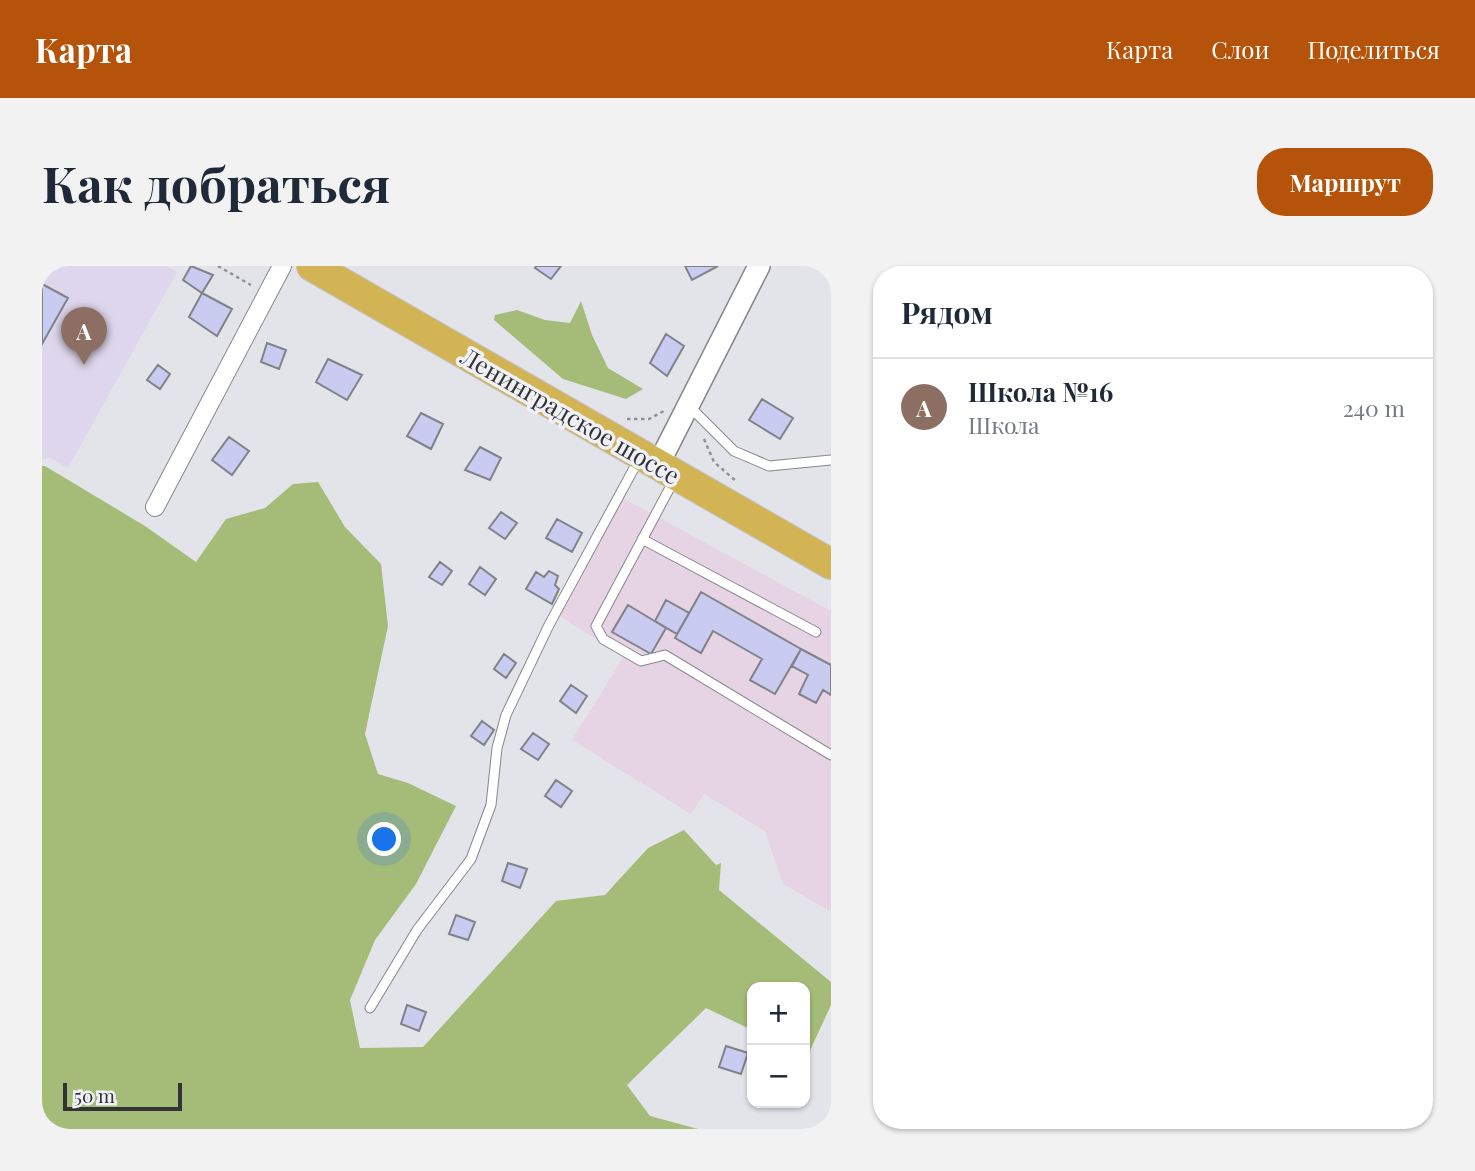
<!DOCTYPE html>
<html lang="ru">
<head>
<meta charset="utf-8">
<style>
	:root { --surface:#fff; --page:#f2f2f3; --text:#1f2937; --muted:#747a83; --line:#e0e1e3; --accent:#b45309 }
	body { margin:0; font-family:"Playfair Display",serif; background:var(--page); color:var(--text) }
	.controls { position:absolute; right:21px; bottom:21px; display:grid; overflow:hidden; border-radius:14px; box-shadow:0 2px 5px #0004 }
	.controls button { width:63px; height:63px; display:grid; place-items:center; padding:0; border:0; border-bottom:2px solid var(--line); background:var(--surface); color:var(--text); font:35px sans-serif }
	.scale { position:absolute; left:21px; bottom:18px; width:119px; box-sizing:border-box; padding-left:7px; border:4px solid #333335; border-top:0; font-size:19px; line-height:24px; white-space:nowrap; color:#333335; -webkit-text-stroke:5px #f0f1f7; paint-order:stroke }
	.you { position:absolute; left:343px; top:574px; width:24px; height:24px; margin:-18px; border:5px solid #fff; border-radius:50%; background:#1a73e8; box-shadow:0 0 0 10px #1a73e833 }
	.badge { display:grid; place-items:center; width:46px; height:46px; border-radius:50%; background:var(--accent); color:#fff; font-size:23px; font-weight:700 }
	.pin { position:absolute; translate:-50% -58px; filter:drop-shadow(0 2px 4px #0008) }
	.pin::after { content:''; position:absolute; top:37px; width:24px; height:21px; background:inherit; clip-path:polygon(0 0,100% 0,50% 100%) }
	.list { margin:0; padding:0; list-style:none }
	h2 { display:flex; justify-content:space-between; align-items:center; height:91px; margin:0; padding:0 28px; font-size:30px }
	h2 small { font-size:23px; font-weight:400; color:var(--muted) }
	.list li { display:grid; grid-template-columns:46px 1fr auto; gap:21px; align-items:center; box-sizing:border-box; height:98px; padding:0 28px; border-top:2px solid var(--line) }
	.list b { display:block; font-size:26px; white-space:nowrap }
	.list p { margin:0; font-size:23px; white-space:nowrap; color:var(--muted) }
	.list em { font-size:23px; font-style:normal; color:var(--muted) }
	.map { position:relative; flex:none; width:789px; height:863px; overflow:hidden; border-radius:28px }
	header { display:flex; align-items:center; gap:42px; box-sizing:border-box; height:98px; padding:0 35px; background:var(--accent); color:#fff }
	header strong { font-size:33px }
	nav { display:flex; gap:38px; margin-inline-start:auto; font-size:24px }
	.intro { display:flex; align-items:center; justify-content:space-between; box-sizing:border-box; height:168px; padding:0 42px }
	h1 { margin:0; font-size:49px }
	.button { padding:18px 32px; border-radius:28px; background:var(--accent); color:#fff; font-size:24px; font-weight:700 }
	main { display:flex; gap:42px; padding:0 42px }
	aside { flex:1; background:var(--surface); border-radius:28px; box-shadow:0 2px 5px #0004 }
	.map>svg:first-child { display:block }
	.education { fill:#ddd6ec }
	.medical { fill:#e6d4e5 }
	.green { fill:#a5bc78 }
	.building { fill:#c9cbf0; stroke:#818287; stroke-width:2 }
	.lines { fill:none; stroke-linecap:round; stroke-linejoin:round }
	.service-casing { stroke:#86868c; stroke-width:11 }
	.minor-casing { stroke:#86868c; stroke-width:20 }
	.tertiary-casing { stroke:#86868c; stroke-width:24 }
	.trunk-casing { stroke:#c2c2c2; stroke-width:32 }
	.path { stroke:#909094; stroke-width:2.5; stroke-dasharray:3.5 3.5; stroke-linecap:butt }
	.service { stroke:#fff; stroke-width:9 }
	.minor { stroke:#fff; stroke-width:18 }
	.tertiary { stroke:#fff; stroke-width:21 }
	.trunk { stroke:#d2b454; stroke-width:30 }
	.labels { text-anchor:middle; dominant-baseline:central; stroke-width:7; stroke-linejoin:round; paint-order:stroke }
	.street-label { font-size:24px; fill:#333335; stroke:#f0f1f7 }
</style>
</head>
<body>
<header>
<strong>Карта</strong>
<nav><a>Карта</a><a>Слои</a><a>Поделиться</a></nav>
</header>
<div class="intro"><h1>Как добраться</h1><a class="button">Маршрут</a></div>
<main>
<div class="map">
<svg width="789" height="863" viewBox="0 0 789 863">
	<rect width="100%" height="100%" fill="#e3e4ea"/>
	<path class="education" d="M0 0H124L135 6 26 202 8 192 0 193Z"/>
	<path class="medical" d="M577 230 789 345V646L741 618 723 565 662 528 649 548 530 474 582 390 514 348Z"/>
	<path class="green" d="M539 35 550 69 566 102 601 123 584 133 521 113 452 54 453 49 475 44 503 54 528 57Z
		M0 200H3L103 260 154 296 184 253 223 242 251 218 276 216 303 261 339 298 346 360 323 468 336 508 366 517 414 540 374 618 333 674 308 734 318 782 381 781 514 635 563 629 606 582 642 564 674 599 679 597 677 624 789 716V739L765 791 763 790V721H710V764L664 742 585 819 608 850 656 863H0Z"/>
	<path class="building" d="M149 0 171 9 160 27 141 14Z
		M494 0H519L509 13 493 2Z
		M643 0H676L650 14Z
		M0 18 26 32 0 78Z
		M160 27 190 43 175 70 147 51Z
		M624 68 642 80 625 110 608 97Z
		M624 68 642 80 625 110 608 97Z
		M225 77 244 84 237 103 219 96Z
		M286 93 320 109 305 134 274 116Z
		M116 99 128 108 118 123 105 114Z
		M720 133 751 152 738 173 707 154Z
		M720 133 751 152 738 173 707 154Z
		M379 147 401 158 389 183 365 170Z
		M187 171 207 185 190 209 170 194Z
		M438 181 459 192 448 214 423 204Z
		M459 246 475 257 463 273 447 262Z
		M515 253 540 267 530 286 504 272Z
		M398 296 410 305 400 319 387 311Z
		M438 301 454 313 443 329 427 318Z
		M507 305 516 310 513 319 517 323 510 338 484 323 494 306 502 311Z
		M659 326 759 383 733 428 708 414 720 393 671 365 659 387 633 372Z
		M624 334 647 347 635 368 613 355Z
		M586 339 624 362 609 388 570 366Z
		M759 383 789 399V429L781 424 774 437 757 428 766 409 750 400Z
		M462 388 474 397 464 412 452 403Z
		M529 419 545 430 534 447 518 435Z
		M440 455 452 464 442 479 429 470Z
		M491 467 507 478 496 494 479 483Z
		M514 514 530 525 519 541 503 530Z
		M466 597 485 603 478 622 460 615Z
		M414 649 433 656 426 674 407 668Z
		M365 739 384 746 377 765 359 758Z
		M684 780 706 787 699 808 677 801Z"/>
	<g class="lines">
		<g class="service-casing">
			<path id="service" d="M646 139 692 185 727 200 789 194
				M632 214 554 360 561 373 599 395 623 389 789 489
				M600 273 774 366
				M328 742 375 664 429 593 449 539 455 482 464 449 507 359 597 193"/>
		</g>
		<g class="minor-casing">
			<path id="minor" d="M113 241 240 0"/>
		</g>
		<g class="tertiary-casing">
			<path id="tertiary" d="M616 199 717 0"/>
		</g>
		<g class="trunk-casing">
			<path id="trunk" d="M270 0 789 298"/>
		</g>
		<path class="path" d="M176 0 209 19
			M585 153H607L622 145
			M662 173 672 196 695 216"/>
		<use href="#service" class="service"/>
		<use href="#minor" class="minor"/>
		<use href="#tertiary" class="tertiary"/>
		<use href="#trunk" class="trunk"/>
	</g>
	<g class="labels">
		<g class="street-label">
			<text transform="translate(529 149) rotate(30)">Ленинградское шоссе</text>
		</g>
	</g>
</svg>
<div class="controls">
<button>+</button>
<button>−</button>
</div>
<div class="scale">50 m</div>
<div class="you"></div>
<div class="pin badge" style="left:42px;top:99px;background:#8d6e63">A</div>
</div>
<aside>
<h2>Рядом<small></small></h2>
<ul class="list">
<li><span class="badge" style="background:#8d6e63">A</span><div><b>Школа №16</b><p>Школа</p></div><em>240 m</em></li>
</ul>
</aside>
</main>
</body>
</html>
